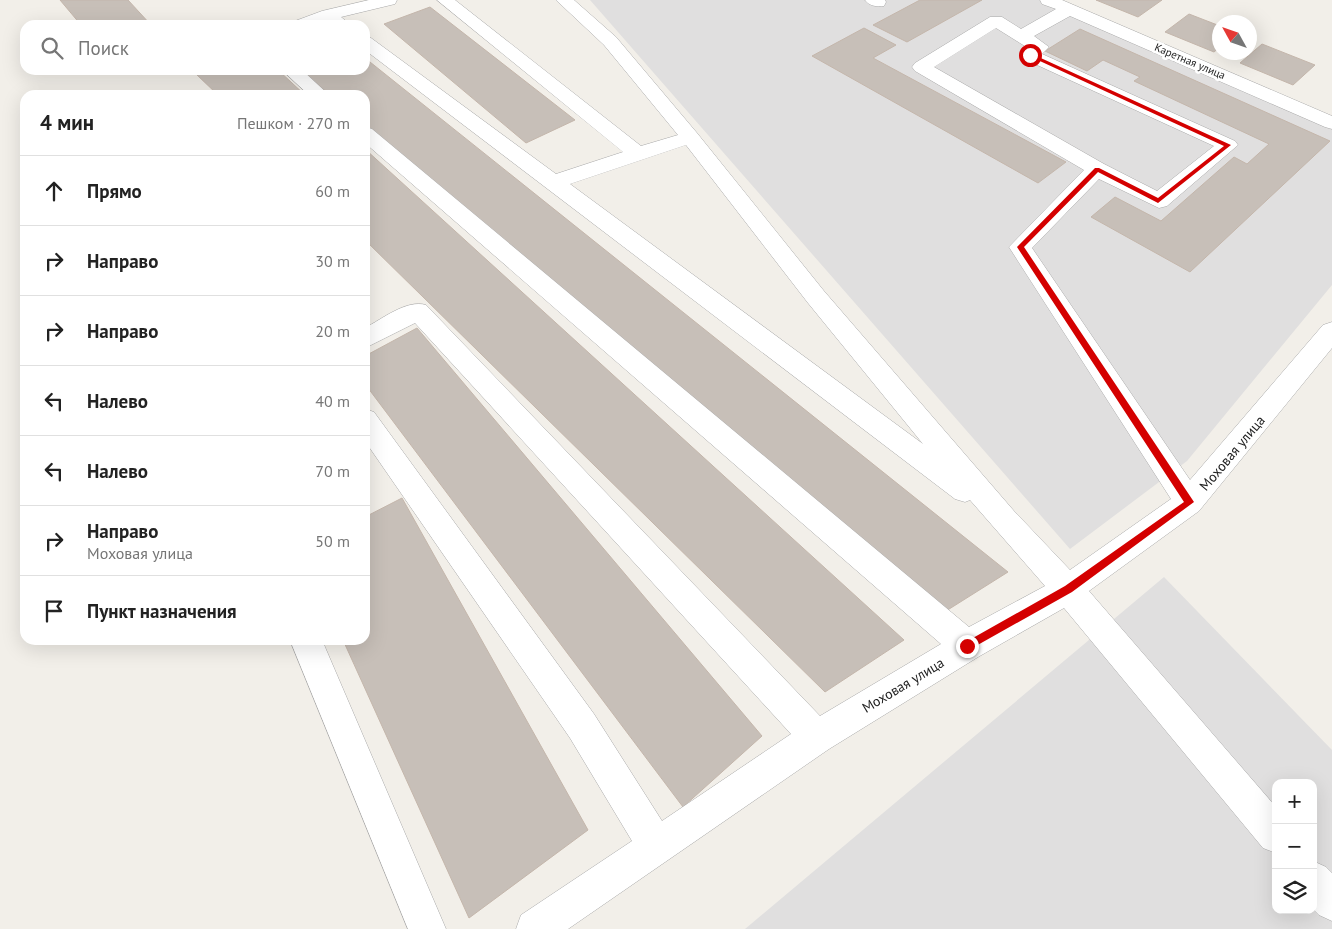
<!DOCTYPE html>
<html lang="ru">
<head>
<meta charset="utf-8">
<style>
	:root { --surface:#fff; --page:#f2f2f2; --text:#222; --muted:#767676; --line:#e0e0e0 }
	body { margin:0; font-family:"PT Sans",sans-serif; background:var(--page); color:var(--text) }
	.controls { position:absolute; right:15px; bottom:15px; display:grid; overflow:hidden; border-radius:10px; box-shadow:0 5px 20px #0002 }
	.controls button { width:45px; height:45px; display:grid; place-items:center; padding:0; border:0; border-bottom:1px solid var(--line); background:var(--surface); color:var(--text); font:25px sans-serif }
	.compass { position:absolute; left:1212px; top:15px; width:45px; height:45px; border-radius:50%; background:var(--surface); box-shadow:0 5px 20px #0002; rotate:310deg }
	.stop { position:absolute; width:15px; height:15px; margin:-11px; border:4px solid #d40000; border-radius:50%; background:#fff }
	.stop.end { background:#d40000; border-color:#fff; box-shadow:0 1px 5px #0008 }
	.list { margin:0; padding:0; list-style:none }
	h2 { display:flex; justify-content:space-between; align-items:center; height:65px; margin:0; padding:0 20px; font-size:21px }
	h2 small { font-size:16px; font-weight:400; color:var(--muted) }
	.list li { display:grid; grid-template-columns:32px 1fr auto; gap:15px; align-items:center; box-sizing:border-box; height:70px; padding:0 20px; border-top:1px solid var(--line) }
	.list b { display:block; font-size:19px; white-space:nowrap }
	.list p { margin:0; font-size:16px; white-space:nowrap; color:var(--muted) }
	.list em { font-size:16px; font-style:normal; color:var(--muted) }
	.icon { flex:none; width:28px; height:28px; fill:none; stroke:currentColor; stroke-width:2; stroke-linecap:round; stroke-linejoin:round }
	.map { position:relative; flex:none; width:1332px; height:929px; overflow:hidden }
	.search { position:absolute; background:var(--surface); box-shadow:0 5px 20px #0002; left:20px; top:20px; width:350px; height:55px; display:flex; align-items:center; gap:12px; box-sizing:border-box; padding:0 18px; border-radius:15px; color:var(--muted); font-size:19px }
	.panel { position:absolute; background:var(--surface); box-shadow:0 5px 20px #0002; left:20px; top:90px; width:350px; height:555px; border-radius:15px }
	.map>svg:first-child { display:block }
	.residential { fill:#e0dfdf; fill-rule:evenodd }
	.building { fill:#c7bfb8; stroke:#c4b6ab }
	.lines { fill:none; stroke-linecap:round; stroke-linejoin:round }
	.minor-casing { stroke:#a9a9a9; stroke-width:1 }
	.minor { fill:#fff; fill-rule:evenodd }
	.route { fill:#d40000 }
	.labels { text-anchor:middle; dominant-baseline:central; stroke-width:5; stroke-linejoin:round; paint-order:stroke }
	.far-street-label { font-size:11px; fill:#222; stroke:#fff }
	.street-label { font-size:14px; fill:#222; stroke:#fff }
</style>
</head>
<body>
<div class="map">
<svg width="1332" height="929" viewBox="0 0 1332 929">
	<rect width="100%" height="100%" fill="#f2efe9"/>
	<path class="residential" d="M590 0H1042L1332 128V285L1187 461 1070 549Z
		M1164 577 1332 750V929H745ZM1276 783H1313V910H1276Z"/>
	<path class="building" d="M60 0H128L151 25H81Z
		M920 0H982L907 42 873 25Z
		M1096 0H1162L1138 17Z
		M430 7 575 120 526 143 384 24Z
		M1189 14 1220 26V47L1214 52 1165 32Z
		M864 28 896 45 873 58 1066 162 1038 183 812 56Z
		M1080 29 1330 141 1190 272 1091 217 1115 197 1161 221 1234 157 1247 164 1269 144 1134 81 1140 77 1103 60 1087 71 1045 51Z
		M1262 44 1315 65 1293 85 1240 63Z
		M365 58 1008 572 946 611 365 124V95H330L301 70H365Z
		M205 70H278L305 95H218L196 74Z
		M365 149 904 640 825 692 365 240Z
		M417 328 762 736 683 807 365 384V356Z
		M402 498 588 830 469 918 343 640H365V517Z"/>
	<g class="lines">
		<g class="minor-casing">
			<path id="minor" d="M369 0H397L395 4 341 17 351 25H331L326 22 317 25H292L295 21 322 11Z
				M437 0H455L641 146 678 135 604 45 556 0H574L616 37 697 133 824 291 1014 511 1070 570 1171 499 1009 247 1084 170 915 71 912 67 915 63 990 17H1002L1021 29 1056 9 1042 4 1040 0H1062L1332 116V129L1325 127 1070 16 1034 36 1049 47 1042 54 1235 141 1238 145 1167 206 1159 208 1099 179 1032 248 1190 480 1323 325 1332 322V348L1199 511 1089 591 1276 807V853L1263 848 1064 608 978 657 829 749 568 929H516L521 915 632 841 570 738 365 441V409L374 412 594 714 662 821 791 734 415 323 365 348V328C382 319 407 299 426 305L820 716 941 644 365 143V127L372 129 969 627 1045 586 970 500 965 502 955 499 365 50V37L371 38 556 174 623 152ZM996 28 1028 48 1021 55 1024 59 1214 146 1157 191 1104 164 934 67ZM686 145 808 303 923 444 570 184Z
				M865 0H885L886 2 884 6C877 7 869 6 865 0Z
				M282 70H302L329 95H309Z
				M290 640H322L446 929H408Z
				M1313 861 1326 867 1332 873V921L1319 915 1313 909Z"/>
		</g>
		<use href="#minor" class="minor"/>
	</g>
	<path class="route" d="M1029 54H1032L1231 145 1158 203 1098 172 1024 247 1194 502 1072 592 967 651 963 646 964 643 1065 586 1184 502 1017 247 1095 168H1099L1158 198 1224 146 1029 56Z"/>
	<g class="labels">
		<g class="far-street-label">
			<text transform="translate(1190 61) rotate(23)">Каретная улица</text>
		</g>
		<g class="street-label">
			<text transform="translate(1232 453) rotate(-50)">Моховая улица</text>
			<text transform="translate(903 685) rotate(-31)">Моховая улица</text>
		</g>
	</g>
</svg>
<div class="controls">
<button>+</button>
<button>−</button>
<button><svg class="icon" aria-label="layers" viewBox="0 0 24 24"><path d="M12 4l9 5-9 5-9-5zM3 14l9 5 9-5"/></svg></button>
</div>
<svg class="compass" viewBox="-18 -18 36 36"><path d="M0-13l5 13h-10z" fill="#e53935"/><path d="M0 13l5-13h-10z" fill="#767676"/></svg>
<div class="stop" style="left:1030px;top:55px"></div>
<div class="stop end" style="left:967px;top:646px"></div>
<div class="search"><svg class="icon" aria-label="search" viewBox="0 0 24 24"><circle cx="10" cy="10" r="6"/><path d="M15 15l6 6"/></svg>Поиск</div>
<section class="panel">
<h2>4 мин<small>Пешком · 270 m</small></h2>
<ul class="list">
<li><svg class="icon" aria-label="ahead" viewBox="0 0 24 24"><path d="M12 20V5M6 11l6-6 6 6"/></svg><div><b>Прямо</b></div><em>60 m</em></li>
<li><svg class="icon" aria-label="right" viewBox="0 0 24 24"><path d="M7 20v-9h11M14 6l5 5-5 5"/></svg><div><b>Направо</b></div><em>30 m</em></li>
<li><svg class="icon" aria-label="right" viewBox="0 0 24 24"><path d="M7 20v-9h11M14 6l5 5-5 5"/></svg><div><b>Направо</b></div><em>20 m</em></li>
<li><svg class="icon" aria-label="left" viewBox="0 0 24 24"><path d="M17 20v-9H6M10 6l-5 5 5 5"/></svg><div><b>Налево</b></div><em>40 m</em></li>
<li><svg class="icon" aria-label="left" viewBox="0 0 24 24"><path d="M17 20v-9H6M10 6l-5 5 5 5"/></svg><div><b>Налево</b></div><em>70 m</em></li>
<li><svg class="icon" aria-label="right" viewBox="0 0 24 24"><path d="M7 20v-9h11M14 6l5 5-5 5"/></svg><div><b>Направо</b><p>Моховая улица</p></div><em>50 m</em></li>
<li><svg class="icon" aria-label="arrive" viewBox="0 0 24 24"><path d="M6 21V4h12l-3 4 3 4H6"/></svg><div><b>Пункт назначения</b></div></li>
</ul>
</section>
</div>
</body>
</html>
